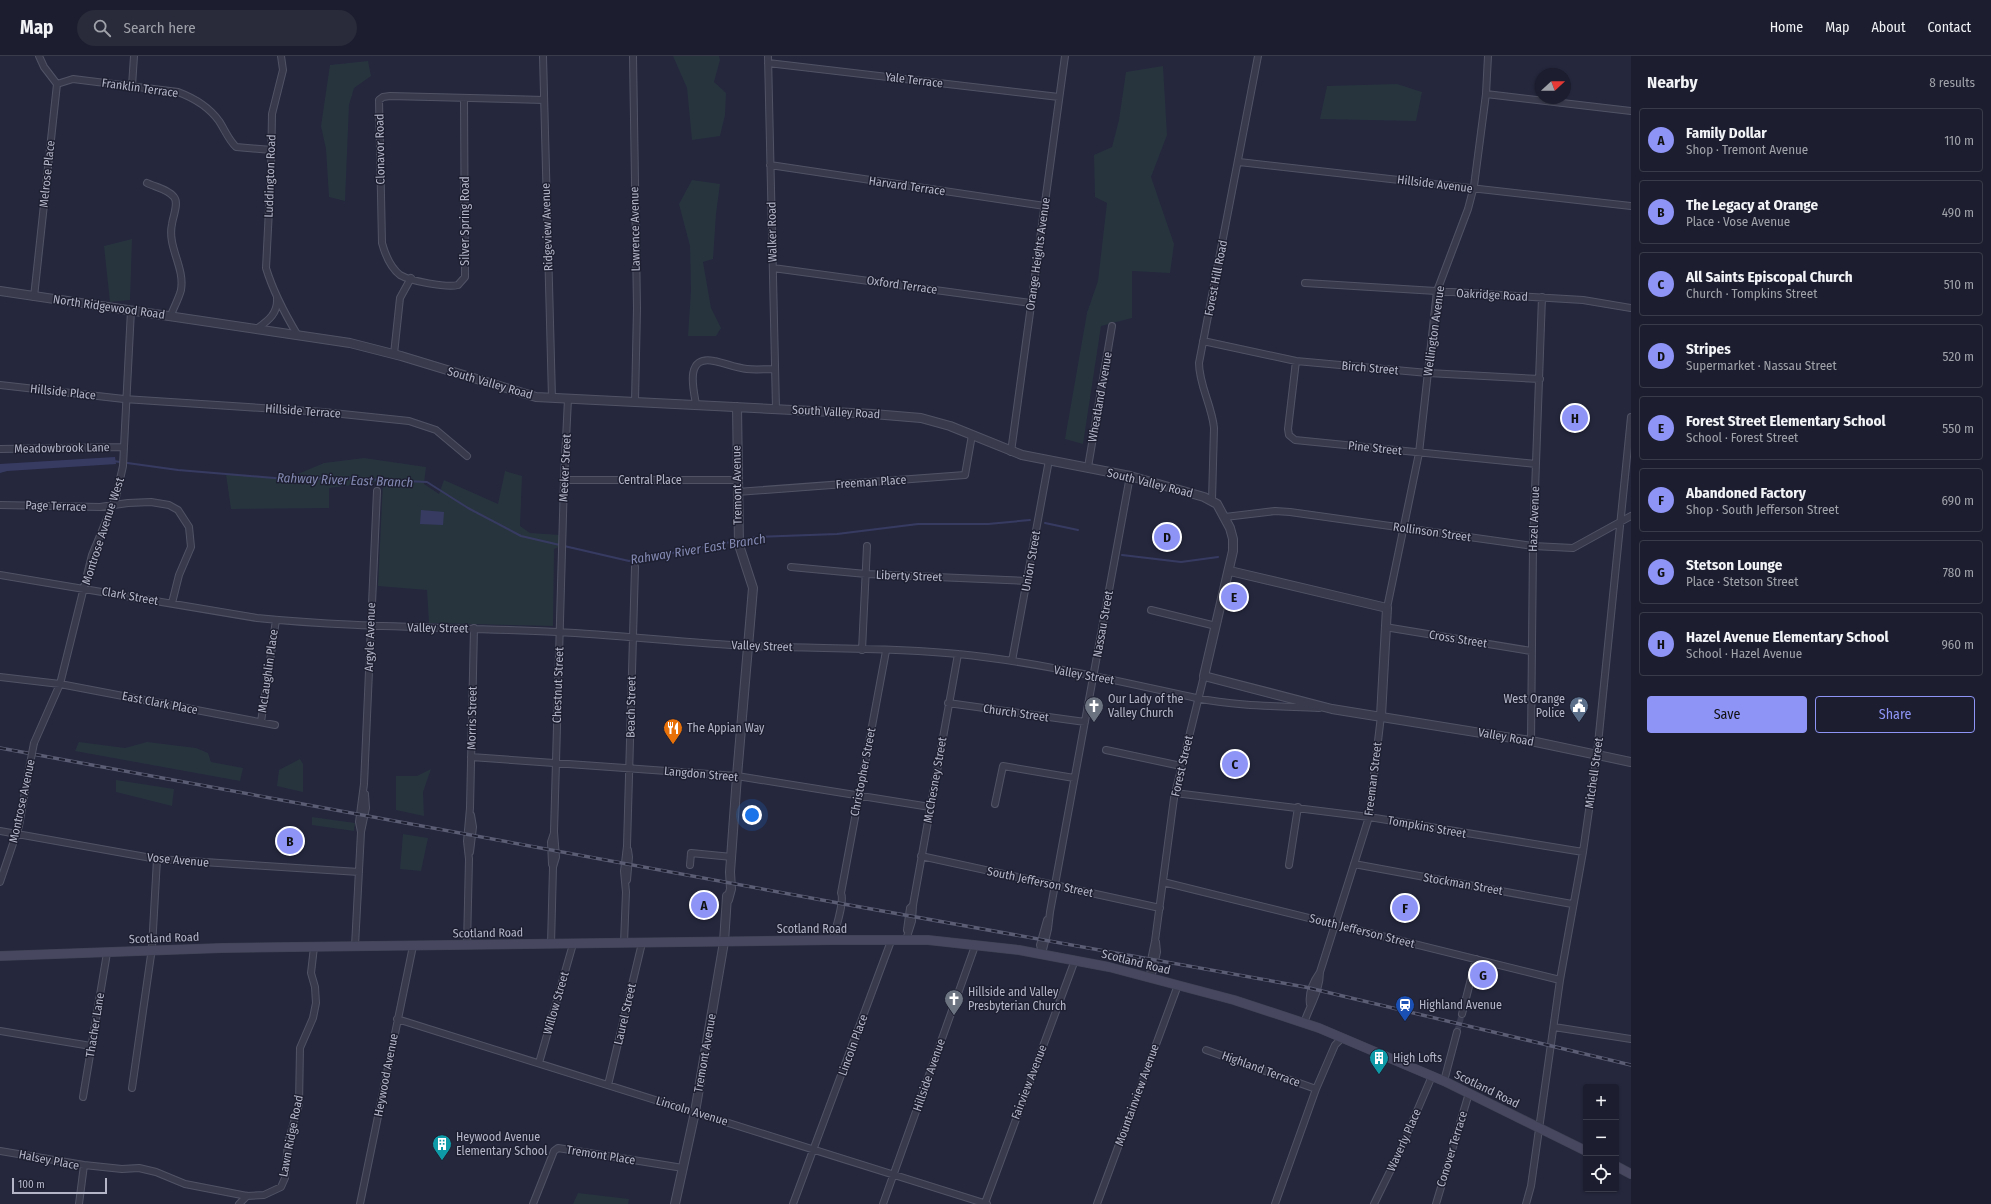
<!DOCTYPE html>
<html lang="en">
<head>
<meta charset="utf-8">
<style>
	:root { --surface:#1c1d2e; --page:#292a3a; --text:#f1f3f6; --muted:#a0a2aa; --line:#3a3b4a; --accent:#8d94f5 }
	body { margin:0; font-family:"Fira Sans Condensed",sans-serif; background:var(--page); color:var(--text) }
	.controls { position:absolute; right:12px; bottom:12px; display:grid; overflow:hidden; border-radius:4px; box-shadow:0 1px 3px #0004 }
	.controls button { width:36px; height:36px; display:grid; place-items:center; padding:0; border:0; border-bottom:1px solid var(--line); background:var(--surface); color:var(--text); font:20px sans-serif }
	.compass { position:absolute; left:1535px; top:12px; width:36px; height:36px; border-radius:50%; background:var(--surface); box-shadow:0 1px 3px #0004; rotate:69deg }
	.scale { position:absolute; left:12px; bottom:10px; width:95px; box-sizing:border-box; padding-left:4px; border:2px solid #b4b6c8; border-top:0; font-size:11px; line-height:14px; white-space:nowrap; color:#b4b6c8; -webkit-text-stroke:3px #1e2032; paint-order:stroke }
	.you { position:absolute; left:752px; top:759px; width:14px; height:14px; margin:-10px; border:3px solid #fff; border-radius:50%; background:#1a73e8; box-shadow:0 0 0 6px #1a73e833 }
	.badge { display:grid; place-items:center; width:26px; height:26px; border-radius:50%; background:var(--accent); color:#111; font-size:13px; font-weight:700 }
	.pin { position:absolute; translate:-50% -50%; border:2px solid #fff; box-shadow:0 1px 4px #0006 }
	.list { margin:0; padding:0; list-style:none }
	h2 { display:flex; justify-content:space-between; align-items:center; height:52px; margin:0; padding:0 16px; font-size:17px }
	h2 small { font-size:13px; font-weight:400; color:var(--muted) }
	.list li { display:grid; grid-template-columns:26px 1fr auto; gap:12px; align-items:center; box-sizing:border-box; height:64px; margin:0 8px 8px; padding:0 8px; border:1px solid var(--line); border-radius:4px }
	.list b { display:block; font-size:15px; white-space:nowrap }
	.list p { margin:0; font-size:13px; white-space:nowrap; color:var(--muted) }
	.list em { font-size:13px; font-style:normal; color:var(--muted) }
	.actions { display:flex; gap:8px; padding:12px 16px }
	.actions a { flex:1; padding:9px 0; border:1px solid var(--accent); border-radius:4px; text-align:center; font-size:14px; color:var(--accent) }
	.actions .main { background:var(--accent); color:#111 }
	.icon { flex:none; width:22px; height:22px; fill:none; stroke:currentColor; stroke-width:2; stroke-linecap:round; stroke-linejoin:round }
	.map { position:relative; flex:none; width:1631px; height:1148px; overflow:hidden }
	header { display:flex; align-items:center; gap:24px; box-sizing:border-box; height:56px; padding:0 20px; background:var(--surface); border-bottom:1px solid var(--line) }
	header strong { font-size:19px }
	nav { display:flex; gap:22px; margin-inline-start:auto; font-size:14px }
	.search { width:280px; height:36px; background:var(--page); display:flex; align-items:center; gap:10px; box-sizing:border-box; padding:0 14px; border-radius:22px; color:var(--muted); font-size:15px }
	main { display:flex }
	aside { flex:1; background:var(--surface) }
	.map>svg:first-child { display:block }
	.green { fill:#27343e }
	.water { fill:#373b62 }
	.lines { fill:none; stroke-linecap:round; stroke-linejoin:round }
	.stream { stroke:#373b62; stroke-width:2 }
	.minor-tunnel { stroke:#3a3c52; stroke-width:6; stroke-dasharray:6 3; stroke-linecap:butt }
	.minor-casing { stroke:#515365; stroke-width:8 }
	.tertiary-casing { stroke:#515365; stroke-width:10 }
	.secondary-casing { stroke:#3f4153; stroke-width:10 }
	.minor { stroke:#393b4d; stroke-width:6 }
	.tertiary { stroke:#393b4d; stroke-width:8 }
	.secondary { stroke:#474860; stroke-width:9 }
	.rail-casing { stroke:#5b5d74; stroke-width:3.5 }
	.rail { stroke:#1e2032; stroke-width:2; stroke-dasharray:6; stroke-linecap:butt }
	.minor-bridge-casing { stroke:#515365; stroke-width:8; stroke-linecap:butt }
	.minor-bridge { stroke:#393b4d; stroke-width:6 }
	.labels { text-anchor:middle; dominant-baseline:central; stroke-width:3; stroke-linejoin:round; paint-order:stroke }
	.street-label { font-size:12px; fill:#b4b6c8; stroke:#1e2032 }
	.poi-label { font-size:12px; fill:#b4b6c8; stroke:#1e2032; text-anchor:start }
	.water-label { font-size:13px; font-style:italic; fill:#848ab3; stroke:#1e2032 }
</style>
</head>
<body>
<header>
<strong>Map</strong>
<div class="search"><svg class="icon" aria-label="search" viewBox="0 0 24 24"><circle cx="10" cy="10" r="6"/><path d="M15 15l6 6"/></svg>Search here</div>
<nav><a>Home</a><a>Map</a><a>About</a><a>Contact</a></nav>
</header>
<main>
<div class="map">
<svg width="1631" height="1148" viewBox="0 0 1631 1148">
	<rect width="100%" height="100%" fill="#25273d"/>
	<path class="green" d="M673 0H719L720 4 714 26 726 37 725 59 720 80 692 84 687 32Z
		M368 5 371 20 354 32 349 49 345 145 329 141 326 93 321 70 330 9Z
		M1163 10 1167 79 1151 121 1174 188 1170 217 1132 215V262L1101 270 1083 388 1065 383 1087 257 1098 225 1107 147 1095 141 1094 99 1112 91 1119 64 1126 16Z
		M1397 28 1422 36 1416 65 1320 63 1327 30Z
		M692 124 720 128 716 158 713 203 703 206 711 252 721 272 716 280H688L691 235 690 190 679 148Z
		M132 183 130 244 110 246 104 190Z
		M364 402 426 411 424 428 439 438 444 424 498 448 505 415 522 420 520 470 530 477 560 479 559 491 554 493 553 570 429 567 427 534 378 530 383 425 329 432V452L231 453 226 418 286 423 324 407Z
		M79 686 125 692 147 686 196 692 208 697 211 706 243 712 240 725 75 695Z
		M300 703 303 708V736L277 730 279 714Z
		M431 713 423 736 424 760 396 754V720H417Z
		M116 724 174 733 172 750 116 736Z
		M312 761 355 767 354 775 312 769Z
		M403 778 428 782 421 815 400 813Z
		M578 1137 629 1143 628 1148H573Z"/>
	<path class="water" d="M115 401 116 408 7 415 0 417V408Z
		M421 454 444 456 443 469 420 468Z"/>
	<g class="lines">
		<path class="stream" d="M113 405 178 414 286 423 342 422 427 426 468 452 521 480 629 505 736 485
			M1045 467 1078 474
			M741 484 757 481 837 478 918 468H988L1030 464
			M1122 499 1181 506 1218 501"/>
		<path class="minor-tunnel" d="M1457 976 1462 958"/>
		<g class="minor-casing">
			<path id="minor" d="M281 0 283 14 272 58 271 114 266 212C273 235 285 258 297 278
				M543 0 552 342
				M633 0 637 252 635 346
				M768 0 776 353
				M768 7 1059 41
				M57 28 73 23 178 36C194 42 209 51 219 65 225 74 228 83 236 91L272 94
				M132 30 134 0
				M1486 38 1631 55
				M464 42 465 221 458 229C447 232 410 225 400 219 390 211 385 198 382 187L379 44 383 41 390 40 544 44
				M1239 106 1631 150
				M770 109 1045 150
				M147 127C155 131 168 133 174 141 179 147 173 160 172 168 167 191 185 211 181 234 179 242 174 251 171 259
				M773 212 1031 247
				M1305 227 1583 244 1631 252
				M34 241 57 28 44 11 39 0
				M258 272C269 264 278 257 277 242
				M1203 285 1296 305 1428 317 1540 323
				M394 298 400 242 411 222
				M1296 305 1288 373 1289 379 1295 384 1536 408
				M0 329 124 343 323 356 409 365 436 374 467 400
				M696 348C693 332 685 299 714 305 725 307 736 312 747 313 756 314 766 313 775 313
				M0 393 123 391
				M1011 396 1065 0
				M1088 411 1112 270
				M564 424H737
				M737 436 965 419 972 379
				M1212 444 1214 372C1212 350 1199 329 1199 307L1258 0
				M0 449 100 451 128 447 151 446 169 449 178 454 189 471 191 491 179 519 172 547
				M1225 461 1275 455 1290 456 1533 490 1573 492 1631 460
				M791 511 866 518 1027 525
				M0 519 257 562C356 572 457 571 557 576 621 579 685 587 749 590 819 593 889 591 958 598 1038 606 1117 625 1196 642 1236 650 1278 650 1319 652
				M1387 552 1419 397 1437 235 1468 153 1474 130 1486 38 1488 0
				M1151 554 1216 570
				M1385 571 1531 595
				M862 594 867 490
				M1012 605 1049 404
				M0 621 60 628 275 669
				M948 647 1085 666
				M261 666 276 564
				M1531 685 1533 490 1542 241
				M34 687 60 628 92 499 116 441 123 410 131 254
				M1106 694 1181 710
				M471 701 737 720 930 751
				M1175 737 1369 761 1583 796
				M995 748 1003 710 1074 722
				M0 775 157 803 359 816
				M361 776 366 752 365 738
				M470 796 473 771 471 759
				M921 800 1160 852
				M552 808 551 786 554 777
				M1354 808 1572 848
				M690 809 691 797 732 801
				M1289 809 1298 751
				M627 824 629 801 628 794
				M0 826 19 770 29 713
				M1163 826 1560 924
				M907 874 910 852 913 849
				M833 884C835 873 845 846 841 837L886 595
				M906 884 912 865 913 849 958 598
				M624 887 626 836 624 815 627 790 635 511
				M551 888 553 811 556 801 554 776 564 424 568 343
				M467 889 469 803 467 785 470 752 474 572
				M355 890 361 776 359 766 364 728 377 435
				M1042 897 1040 889 1047 864
				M1042 898 1048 873 1050 856 1130 420
				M1152 918 1157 896 1156 886
				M1151 922 1150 909 1155 885 1174 742 1204 620
				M1310 948C1308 936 1313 926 1320 916
				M1462 958 1476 903
				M397 963 987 1148
				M1304 967C1310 949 1320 935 1320 916L1369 761 1381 660
				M1554 971 1631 983
				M0 975 91 990
				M1206 994 1316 1033
				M539 1007 573 888
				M1444 1025 1457 976
				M608 1029 642 887
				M132 1032 152 892 157 803
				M83 1041 107 897
				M0 1095 84 1109 122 1113 139 1112 156 1116 185 1128 247 1140 264 1139 281 1131 285 1122 288 1087 299 1048 300 992 313 962 316 947 315 931 311 917 314 891
				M985 1147 1075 904
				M79 1148 84 1109
				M239 1148 247 1140
				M360 1148 413 890
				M533 1148 554 1095 558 1092 683 1112
				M793 1148 891 885
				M883 1148 975 890
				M1097 1148 1178 929
				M1275 1148 1316 1033 1335 989 1342 982
				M1374 1148 1399 1097 1432 1020
				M1436 1148 1469 1037
				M1526 1148 1531 1130 1560 924 1583 796 1597 698 1631 361"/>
		</g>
		<g class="tertiary-casing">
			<path id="tertiary" d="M0 235 350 287 401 300 536 341 873 358 921 362 950 370 1022 399 1130 420 1204 441 1217 448 1230 472 1233 483V495L1204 620 1332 653 1531 685 1631 706
				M1230 515 1387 552 1381 660
				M728 844 731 833 730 816 737 720 753 532 739 489 737 351
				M675 1148 695 1056 724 886 727 840"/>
		</g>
		<g class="secondary-casing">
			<path id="secondary" d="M0 900 222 892 833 884H928L1019 894 1109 911 1234 944 1319 972 1446 1026 1586 1095
				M1616 1110 1631 1118"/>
		</g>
		<use href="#minor" class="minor"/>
		<use href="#tertiary" class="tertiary"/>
		<use href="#secondary" class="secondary"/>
		<g class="rail-casing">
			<path id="rail" d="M0 692 849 849 1305 931 1631 1009"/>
		</g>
		<use href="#rail" class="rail"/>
		<g class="minor-bridge-casing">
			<path id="minor-bridge" d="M29 713 34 687"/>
		</g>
		<use href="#minor-bridge" class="minor-bridge"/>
	</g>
	<defs>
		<g id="church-pin" transform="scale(1)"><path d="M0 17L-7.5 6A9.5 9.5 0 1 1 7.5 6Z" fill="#6b7280" stroke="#1e2032"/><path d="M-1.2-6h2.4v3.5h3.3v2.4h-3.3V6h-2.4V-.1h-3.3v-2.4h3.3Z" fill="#fff"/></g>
		<g id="civic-pin" transform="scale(1)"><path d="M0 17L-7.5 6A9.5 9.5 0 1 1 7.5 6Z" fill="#5c6f8a" stroke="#1e2032"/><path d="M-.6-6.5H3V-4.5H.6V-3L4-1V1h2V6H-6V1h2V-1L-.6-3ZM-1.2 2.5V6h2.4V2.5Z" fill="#fff"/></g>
		<g id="restaurant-pin" transform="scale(1)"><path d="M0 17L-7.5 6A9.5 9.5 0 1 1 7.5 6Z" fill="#e8710a" stroke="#1e2032"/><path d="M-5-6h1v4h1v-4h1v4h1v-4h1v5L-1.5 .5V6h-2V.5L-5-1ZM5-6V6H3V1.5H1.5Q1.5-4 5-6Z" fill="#fff"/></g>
		<g id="station-pin" transform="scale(1)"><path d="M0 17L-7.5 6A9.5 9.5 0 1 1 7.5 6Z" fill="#1a4fb4" stroke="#1e2032"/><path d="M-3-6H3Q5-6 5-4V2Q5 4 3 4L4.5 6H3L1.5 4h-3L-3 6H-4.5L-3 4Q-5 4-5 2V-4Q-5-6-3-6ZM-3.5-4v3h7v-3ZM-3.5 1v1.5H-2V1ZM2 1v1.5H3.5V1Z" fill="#fff"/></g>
		<g id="building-pin" transform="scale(1)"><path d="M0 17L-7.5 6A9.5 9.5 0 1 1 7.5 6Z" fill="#0f9aa8" stroke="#1e2032"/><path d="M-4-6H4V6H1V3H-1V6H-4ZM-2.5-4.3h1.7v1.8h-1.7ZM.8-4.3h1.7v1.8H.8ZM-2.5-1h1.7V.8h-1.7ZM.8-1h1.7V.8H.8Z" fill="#fff"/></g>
	</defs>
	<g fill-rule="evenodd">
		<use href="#church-pin" x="1094" y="650"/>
		<use href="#civic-pin" x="1579" y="650"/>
		<use href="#restaurant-pin" x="673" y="672"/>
		<use href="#church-pin" x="954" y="943"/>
		<use href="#station-pin" x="1405" y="949"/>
		<use href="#building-pin" x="1379" y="1002"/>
		<use href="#building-pin" x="442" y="1088"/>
	</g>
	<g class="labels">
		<g class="street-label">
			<text transform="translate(914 24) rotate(7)">Yale Terrace</text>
			<text transform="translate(140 32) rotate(8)">Franklin Terrace</text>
			<text transform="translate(380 93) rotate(-91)">Clonavor Road</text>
			<text transform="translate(47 118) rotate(-84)">Melrose Place</text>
			<text transform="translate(270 120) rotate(-88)">Luddington Road</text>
			<text transform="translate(1435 128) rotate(7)">Hillside Avenue</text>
			<text transform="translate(907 130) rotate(8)">Harvard Terrace</text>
			<text transform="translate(465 165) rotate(-90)">Silver Spring Road</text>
			<text transform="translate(547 171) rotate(-92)">Ridgeview Avenue</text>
			<text transform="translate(635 173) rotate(-91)">Lawrence Avenue</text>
			<text transform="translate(772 176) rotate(-91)">Walker Road</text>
			<text transform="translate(1038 198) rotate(-82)">Orange Heights Avenue</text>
			<text transform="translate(1216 222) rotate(-79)">Forest Hill Road</text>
			<text transform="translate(902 229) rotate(8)">Oxford Terrace</text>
			<text transform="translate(1492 239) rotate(3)">Oakridge Road</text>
			<text transform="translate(109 251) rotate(8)">North Ridgewood Road</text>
			<text transform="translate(1434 275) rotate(-82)">Wellington Avenue</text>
			<text transform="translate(1370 312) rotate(5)">Birch Street</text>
			<text transform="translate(490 327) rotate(16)">South Valley Road</text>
			<text transform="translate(63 336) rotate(6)">Hillside Place</text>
			<text transform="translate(1100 341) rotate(-80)">Wheatland Avenue</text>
			<text transform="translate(303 355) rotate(4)">Hillside Terrace</text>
			<text transform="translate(836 356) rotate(3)">South Valley Road</text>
			<text transform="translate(62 392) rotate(-1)">Meadowbrook Lane</text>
			<text transform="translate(1375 392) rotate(6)">Pine Street</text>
			<text transform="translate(565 412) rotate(-87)">Meeker Street</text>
			<text x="650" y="424">Central Place</text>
			<text transform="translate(871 426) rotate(-4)">Freeman Place</text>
			<text transform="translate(1150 427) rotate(14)">South Valley Road</text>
			<text transform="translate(737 429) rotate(-91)">Tremont Avenue</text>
			<text transform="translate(56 450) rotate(2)">Page Terrace</text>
			<text transform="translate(1534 463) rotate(-88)">Hazel Avenue</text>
			<text transform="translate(103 475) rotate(-72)">Montrose Avenue West</text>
			<text transform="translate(1432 476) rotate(8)">Rollinson Street</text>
			<text transform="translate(1031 505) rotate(-80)">Union Street</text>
			<text transform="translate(909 520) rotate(2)">Liberty Street</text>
			<text transform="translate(130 540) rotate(10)">Clark Street</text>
			<text transform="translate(1103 568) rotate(-80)">Nassau Street</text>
			<text transform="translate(438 572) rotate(1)">Valley Street</text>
			<text transform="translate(370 581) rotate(-88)">Argyle Avenue</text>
			<text transform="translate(1458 583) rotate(9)">Cross Street</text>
			<text transform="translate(762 590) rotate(2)">Valley Street</text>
			<text transform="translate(268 615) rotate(-82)">McLaughlin Place</text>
			<text transform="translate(1084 619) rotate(10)">Valley Street</text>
			<text transform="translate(558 629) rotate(-88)">Chestnut Street</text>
			<text transform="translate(160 647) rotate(11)">East Clark Place</text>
			<text transform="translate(631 651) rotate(-89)">Beach Street</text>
			<text transform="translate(1016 657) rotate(8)">Church Street</text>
			<text transform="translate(472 662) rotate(-89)">Morris Street</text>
			<text transform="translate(1506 681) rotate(10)">Valley Road</text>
			<text transform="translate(1182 710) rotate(-77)">Forest Street</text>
			<text transform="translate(863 716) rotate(-79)">Christopher Street</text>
			<text transform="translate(1594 717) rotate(-82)">Mitchell Street</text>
			<text transform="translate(701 718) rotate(5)">Langdon Street</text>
			<text transform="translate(1373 723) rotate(-83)">Freeman Street</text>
			<text transform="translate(935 724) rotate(-80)">McChesney Street</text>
			<text transform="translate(22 745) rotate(-78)">Montrose Avenue</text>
			<text transform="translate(1427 771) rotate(10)">Tompkins Street</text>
			<text transform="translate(178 804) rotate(5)">Vose Avenue</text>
			<text transform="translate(1040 826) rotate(12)">South Jefferson Street</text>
			<text transform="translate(1463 828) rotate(10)">Stockman Street</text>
			<text x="812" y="873">Scotland Road</text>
			<text transform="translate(1362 875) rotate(14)">South Jefferson Street</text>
			<text transform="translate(488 877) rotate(-1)">Scotland Road</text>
			<text transform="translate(164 882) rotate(-2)">Scotland Road</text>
			<text transform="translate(1136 906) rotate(14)">Scotland Road</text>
			<text transform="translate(556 947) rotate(-74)">Willow Street</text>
			<text transform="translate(625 958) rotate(-77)">Laurel Street</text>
			<text transform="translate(95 969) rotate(-81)">Thacher Lane</text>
			<text transform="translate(853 989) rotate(-70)">Lincoln Place</text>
			<text transform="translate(705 997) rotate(-80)">Tremont Avenue</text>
			<text transform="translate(1261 1013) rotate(20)">Highland Terrace</text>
			<text transform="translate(386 1019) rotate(-79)">Heywood Avenue</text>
			<text transform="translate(929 1019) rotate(-71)">Hillside Avenue</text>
			<text transform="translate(1029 1026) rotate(-69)">Fairview Avenue</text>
			<text transform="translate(1487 1033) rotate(26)">Scotland Road</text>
			<text transform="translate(1137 1039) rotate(-70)">Mountainview Avenue</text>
			<text transform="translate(692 1055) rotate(17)">Lincoln Avenue</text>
			<text transform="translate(291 1080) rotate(-79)">Lawn Ridge Road</text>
			<text transform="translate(1404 1084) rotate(-66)">Waverly Place</text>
			<text transform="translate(1452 1093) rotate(-73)">Conover Terrace</text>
			<text transform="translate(601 1099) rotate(9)">Tremont Place</text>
			<text transform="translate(49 1104) rotate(11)">Halsey Place</text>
		</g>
		<g class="poi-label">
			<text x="1108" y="643">Our Lady of the<tspan x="1108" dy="14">Valley Church</tspan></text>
			<text x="1565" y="643" text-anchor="end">West Orange<tspan x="1565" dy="14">Police</tspan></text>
			<text x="687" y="672">The Appian Way</text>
			<text x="968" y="936">Hillside and Valley<tspan x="968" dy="14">Presbyterian Church</tspan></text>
			<text x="1419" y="949">Highland Avenue</text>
			<text x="1393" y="1002">High Lofts</text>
			<text x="456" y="1081">Heywood Avenue<tspan x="456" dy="14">Elementary School</tspan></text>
		</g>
		<g class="water-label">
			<text transform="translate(345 424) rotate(2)">Rahway River East Branch</text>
			<text transform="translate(698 493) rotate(-9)">Rahway River East Branch</text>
		</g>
	</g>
</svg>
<div class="controls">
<button>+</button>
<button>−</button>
<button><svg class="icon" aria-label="locate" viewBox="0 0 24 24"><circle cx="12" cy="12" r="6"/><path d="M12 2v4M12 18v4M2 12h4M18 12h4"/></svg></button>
</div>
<svg class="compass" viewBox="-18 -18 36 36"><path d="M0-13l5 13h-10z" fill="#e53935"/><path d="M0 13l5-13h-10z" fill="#a0a2aa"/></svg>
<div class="scale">100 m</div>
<div class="you"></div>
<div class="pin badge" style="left:704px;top:849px">A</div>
<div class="pin badge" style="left:290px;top:785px">B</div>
<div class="pin badge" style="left:1235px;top:708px">C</div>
<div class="pin badge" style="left:1167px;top:481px">D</div>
<div class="pin badge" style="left:1234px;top:541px">E</div>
<div class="pin badge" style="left:1405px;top:852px">F</div>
<div class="pin badge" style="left:1483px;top:919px">G</div>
<div class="pin badge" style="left:1575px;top:362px">H</div>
</div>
<aside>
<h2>Nearby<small>8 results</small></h2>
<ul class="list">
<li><span class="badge">A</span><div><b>Family Dollar</b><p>Shop · Tremont Avenue</p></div><em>110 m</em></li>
<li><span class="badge">B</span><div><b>The Legacy at Orange</b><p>Place · Vose Avenue</p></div><em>490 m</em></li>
<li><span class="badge">C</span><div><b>All Saints Episcopal Church</b><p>Church · Tompkins Street</p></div><em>510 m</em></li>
<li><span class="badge">D</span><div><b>Stripes</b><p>Supermarket · Nassau Street</p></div><em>520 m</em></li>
<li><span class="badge">E</span><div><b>Forest Street Elementary School</b><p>School · Forest Street</p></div><em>550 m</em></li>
<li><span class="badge">F</span><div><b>Abandoned Factory</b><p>Shop · South Jefferson Street</p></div><em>690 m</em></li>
<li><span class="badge">G</span><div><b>Stetson Lounge</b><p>Place · Stetson Street</p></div><em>780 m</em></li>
<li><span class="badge">H</span><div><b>Hazel Avenue Elementary School</b><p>School · Hazel Avenue</p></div><em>960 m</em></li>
</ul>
<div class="actions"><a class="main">Save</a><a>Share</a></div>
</aside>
</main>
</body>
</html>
